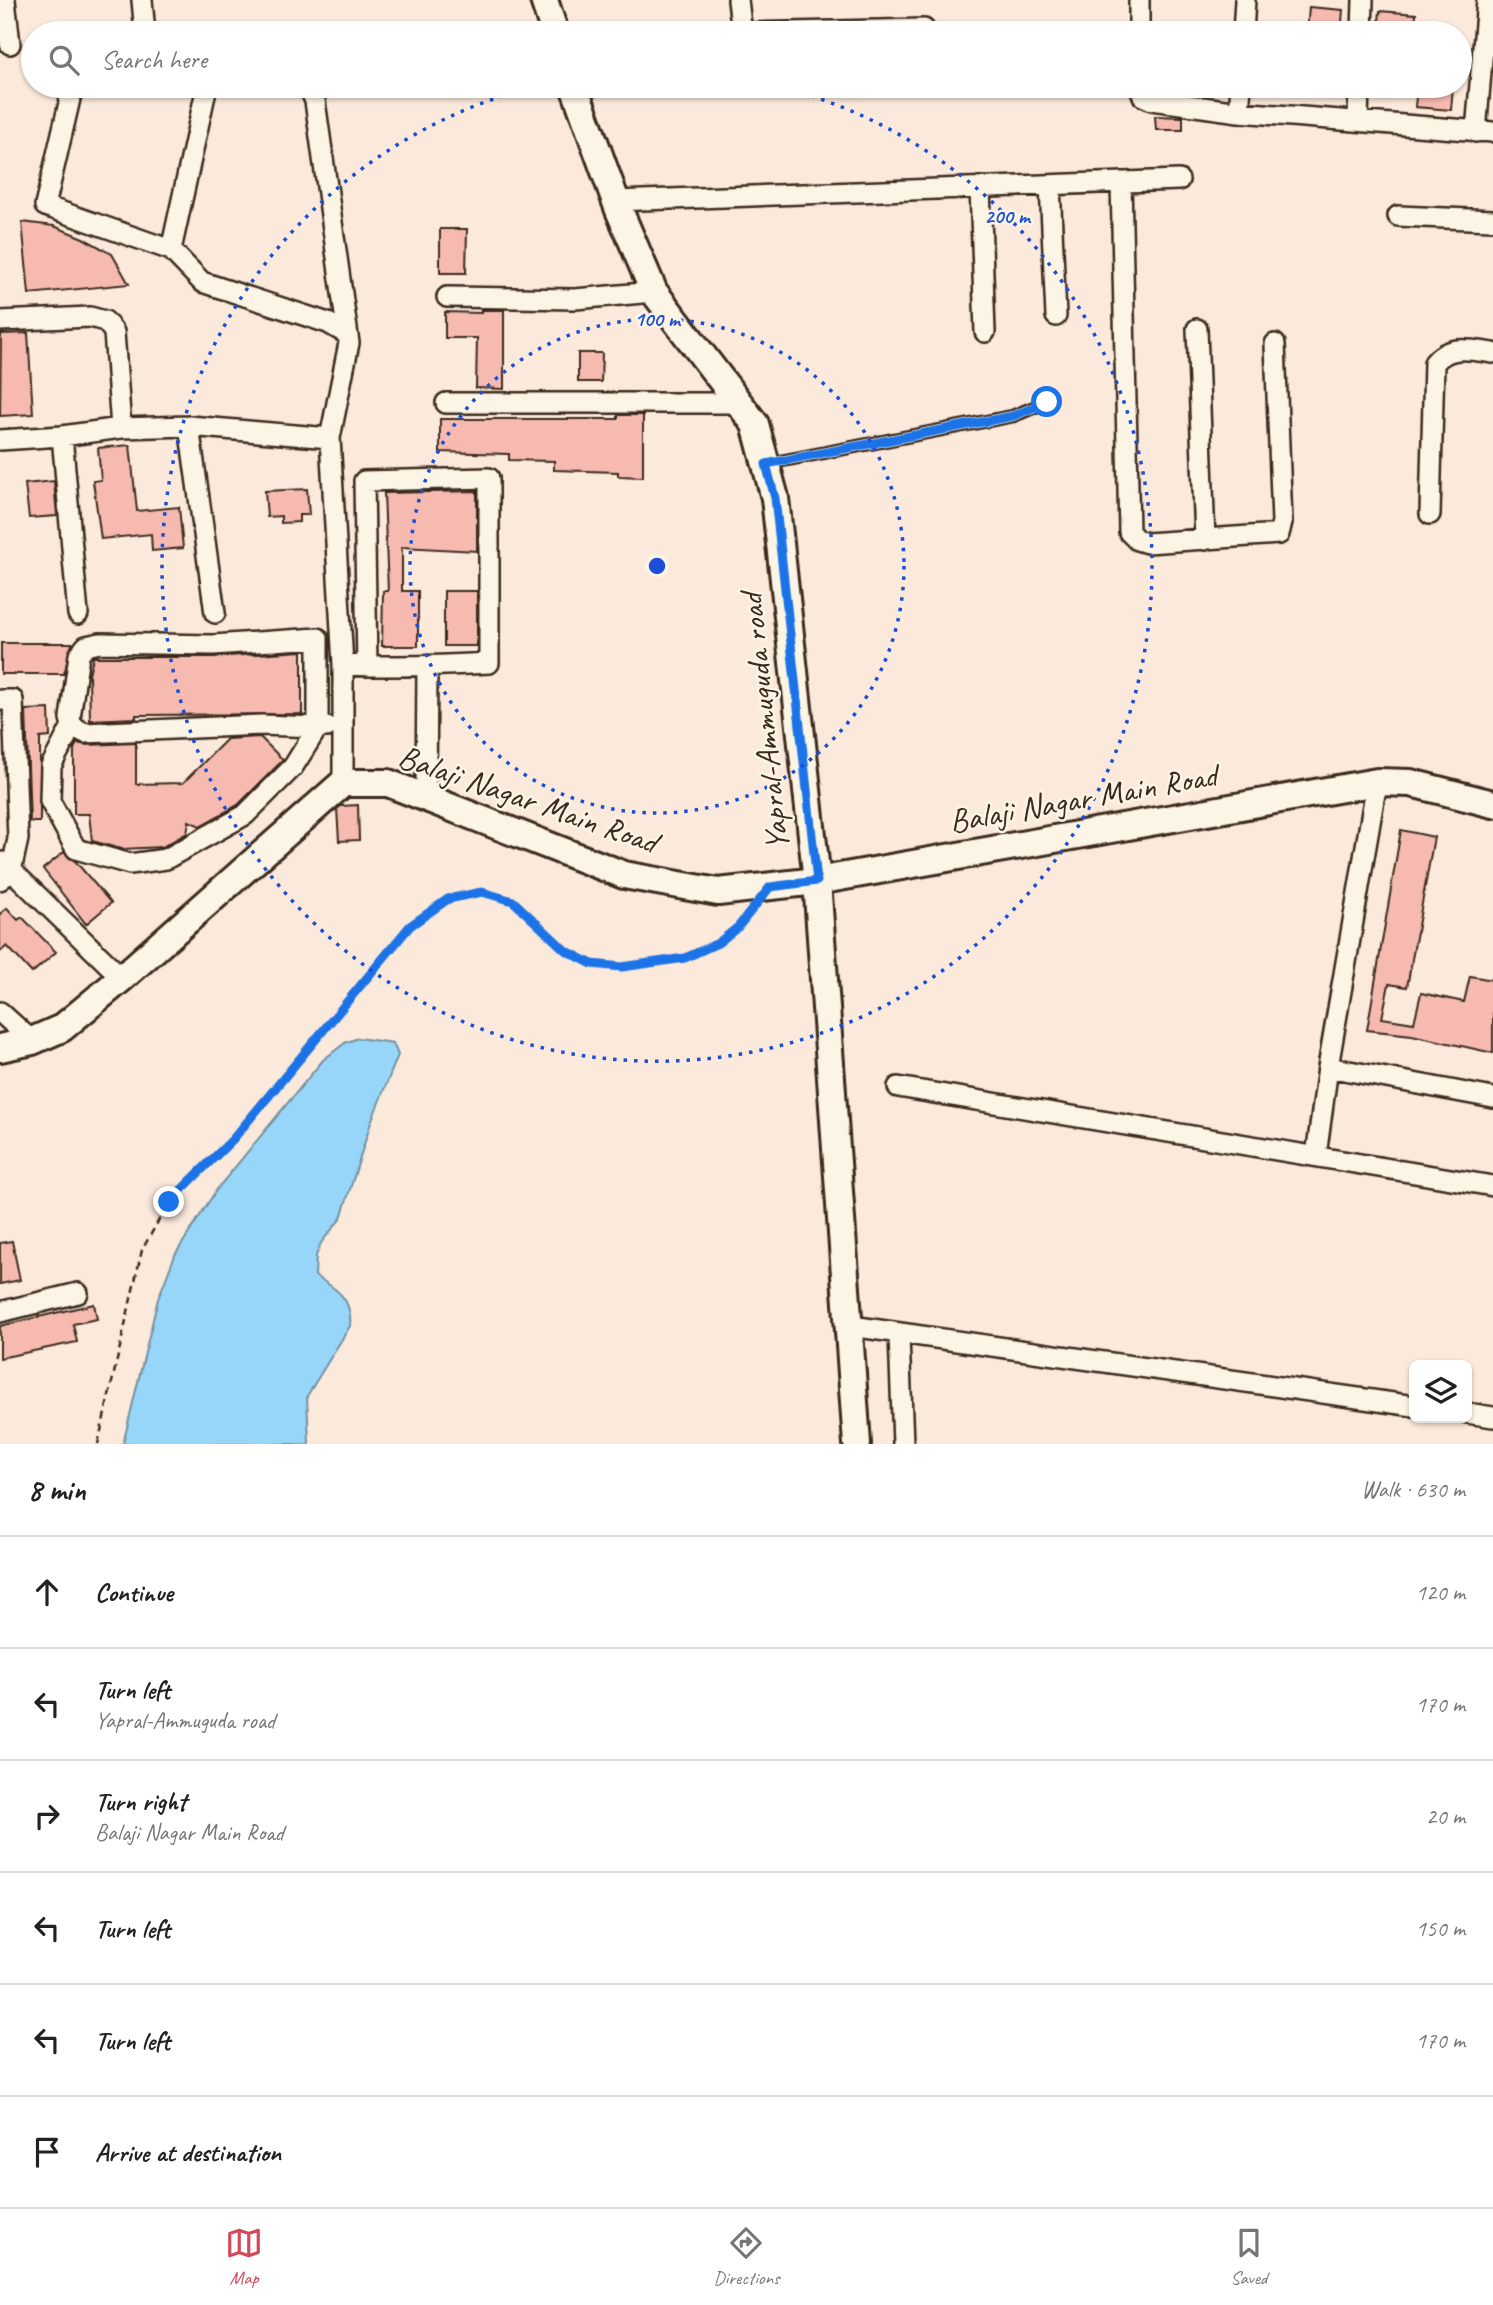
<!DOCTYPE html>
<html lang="en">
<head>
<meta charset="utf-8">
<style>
	:root { --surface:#fff; --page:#f6f6f6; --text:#222; --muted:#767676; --line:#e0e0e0; --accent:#d1495b }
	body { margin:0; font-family:Caveat,sans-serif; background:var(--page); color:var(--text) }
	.controls { position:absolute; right:21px; bottom:21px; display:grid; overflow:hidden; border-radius:10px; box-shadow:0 2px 5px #0004 }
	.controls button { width:63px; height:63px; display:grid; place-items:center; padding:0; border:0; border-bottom:2px solid var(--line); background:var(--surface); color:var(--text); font:35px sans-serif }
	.stop { position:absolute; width:21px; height:21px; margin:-16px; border:5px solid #1a73e8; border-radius:50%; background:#fff }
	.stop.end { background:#1a73e8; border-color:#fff; box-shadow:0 2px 7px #0008 }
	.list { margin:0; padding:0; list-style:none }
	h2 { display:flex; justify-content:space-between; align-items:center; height:91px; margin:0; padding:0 28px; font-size:30px }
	h2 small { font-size:23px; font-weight:400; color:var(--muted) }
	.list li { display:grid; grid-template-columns:46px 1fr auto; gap:21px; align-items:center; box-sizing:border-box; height:112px; padding:0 28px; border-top:2px solid var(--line) }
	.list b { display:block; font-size:26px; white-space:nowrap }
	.list p { margin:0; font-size:23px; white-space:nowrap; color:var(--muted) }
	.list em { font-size:23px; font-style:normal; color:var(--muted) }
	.icon { flex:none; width:38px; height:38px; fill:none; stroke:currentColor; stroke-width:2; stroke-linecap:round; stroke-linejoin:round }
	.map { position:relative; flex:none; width:1493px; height:1444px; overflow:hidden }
	.search { position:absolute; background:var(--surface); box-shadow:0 2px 5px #0004; left:21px; right:21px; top:21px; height:77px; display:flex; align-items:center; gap:18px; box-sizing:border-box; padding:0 24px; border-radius:38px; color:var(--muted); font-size:26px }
	.sheet { height:763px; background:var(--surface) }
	nav { display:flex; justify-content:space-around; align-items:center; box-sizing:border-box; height:98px; border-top:2px solid var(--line); background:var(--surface); font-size:19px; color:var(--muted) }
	nav a { display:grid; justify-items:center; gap:4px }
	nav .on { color:var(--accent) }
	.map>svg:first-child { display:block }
	.water { fill:#98d6f9; stroke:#7391a1; stroke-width:2 }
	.building { fill:#f6bab1; stroke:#3b2a1e; stroke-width:2 }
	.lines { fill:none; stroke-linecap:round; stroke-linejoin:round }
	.lane-casing { stroke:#3b2a1e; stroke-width:15 }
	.street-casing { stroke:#3b2a1e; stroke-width:24 }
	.secondary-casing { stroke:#3b2a1e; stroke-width:32 }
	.path { stroke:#3b2a1e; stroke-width:2.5; stroke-dasharray:7 5; stroke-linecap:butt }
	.lane { stroke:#fcf5e5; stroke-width:10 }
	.street { stroke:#fcf5e5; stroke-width:19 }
	.secondary { stroke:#fcf5e5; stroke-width:26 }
	.route { stroke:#1a73e8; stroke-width:9 }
	.ring { fill:none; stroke:#1d4ed8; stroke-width:3.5; stroke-dasharray:3.5 7 }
	.labels { text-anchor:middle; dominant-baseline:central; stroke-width:5; stroke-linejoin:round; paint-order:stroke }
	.street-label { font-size:33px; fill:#3b2a1e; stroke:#fcf5e5 }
	.centre { fill:#1d4ed8; stroke:#fcf5e5; stroke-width:3.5 }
	.ring-label { font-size:21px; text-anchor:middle; font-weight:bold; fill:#1d4ed8; stroke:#fcf5e5; stroke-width:5; stroke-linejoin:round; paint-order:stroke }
</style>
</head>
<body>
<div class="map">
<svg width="1493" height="1444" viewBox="0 0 1493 1444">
	<rect width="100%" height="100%" fill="#fbe9db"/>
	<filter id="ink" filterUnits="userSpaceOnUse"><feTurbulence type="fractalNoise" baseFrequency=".0143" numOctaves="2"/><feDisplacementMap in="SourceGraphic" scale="14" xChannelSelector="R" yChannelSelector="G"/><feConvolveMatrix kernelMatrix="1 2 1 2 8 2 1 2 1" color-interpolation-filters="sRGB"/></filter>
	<g filter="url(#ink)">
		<path class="water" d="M358 1038 393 1043 398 1055 371 1122 341 1218 321 1243 316 1256 315 1276C336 1288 353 1299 350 1326L307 1396 309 1444H123L158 1299 175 1255 217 1189 323 1060 345 1043Z"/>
		<path class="building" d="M1309 7 1343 10 1341 33H1307Z
			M1380 11 1416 14 1414 33H1378Z
			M1417 86H1453L1451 110 1415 107Z
			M1155 116 1183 117V130H1156Z
			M22 222 54 226 83 238 112 254 129 284 29 294Z
			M440 229H467L466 273H440Z
			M481 310H504V389L476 388 477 338H445V312L481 313Z
			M28 333 33 414 0 416 1 334Z
			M578 353H602L601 382H578Z
			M618 415H643V477L618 476V472L554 470V461L509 460V454L440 452V419H618Z
			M130 445 137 511 179 507 183 548 152 551 151 534 101 539 93 481 101 480 98 448Z
			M54 481 57 516 29 518 25 484Z
			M307 489 309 515H299V522L281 523V516L267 517 265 491Z
			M477 491V551L402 547V591H418V646H382L383 591H388L384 493Z
			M444 591H477V646H444Z
			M1 643H72V644L64 674H1Z
			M302 651V714L136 715V718L90 720 89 674 93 657H214Z
			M49 709 50 737 40 738V822H30L26 710Z
			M260 737 283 760 238 805 200 826 189 821 187 833 162 847 122 849 92 841 89 814H74V749L77 743 86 745 136 743V784L183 783 227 739Z
			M358 805 359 840 339 841 337 809 341 806Z
			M1401 830 1434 837 1407 987 1389 984 1382 1018 1414 1023 1421 993 1464 1002 1470 976 1493 980V1053L1412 1035 1367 1030Z
			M64 852 76 862 111 903 86 924 43 869Z
			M7 908 18 920 22 917 56 952 32 973 7 946 0 952V914Z
			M12 1241 20 1280 0 1284V1243Z
			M94 1304 97 1319 73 1324 77 1342 0 1358V1326Z"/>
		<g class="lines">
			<g class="lane-casing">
				<path id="lane" d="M766 464 1013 416 1047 402"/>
			</g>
			<g class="street-casing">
				<path id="street" d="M5 0 10 44
					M142 0 145 33
					M738 0 742 33
					M745 33 924 29
					M1139 33V0
					M1243 33 1245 0
					M1362 33 1363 0
					M73 86 45 206 171 250 202 282 328 323 347 334
					M305 86 309 87 315 101 349 343 330 438 343 665V783
					M1139 86 1143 96 1152 100 1239 112 1493 132
					M1239 112 1241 86
					M1358 120 1359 86
					M1476 132 1487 0
					M1121 182 1129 532 1137 540 1147 543 1279 534 1282 522 1275 344
					M1050 185 1056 316
					M980 187 985 332
					M615 201 1179 180
					M1398 216 1493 220
					M171 250 207 86
					M447 297 575 299 654 292
					M0 321 90 317 105 321 114 332 121 428 189 426 330 438
					M1197 329 1205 540
					M446 403H741
					M189 426 215 613
					M62 436 121 428
					M0 440 62 436 78 614
					M1430 514 1434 363C1449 344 1471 350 1493 353
					M318 638V727L261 725 85 733 72 726 70 718 79 655 86 646 100 643 213 645Z
					M343 665C392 667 440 666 489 663V478L364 481 367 666
					M0 700H13L18 839 11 871 0 880
					M72 726 51 766 50 801 76 849 130 864 166 859 245 815 293 767 318 727H327
					M426 796 427 667
					M3 862 122 978
					M0 1012 32 1041
					M1328 1067 1493 1098
					M898 1087 1493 1186
					M1316 1156 1328 1067 1377 782
					M0 1312 78 1293
					M851 1326 1414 1406
					M899 1335 903 1444
					M1467 1413 1493 1417"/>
			</g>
			<g class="secondary-casing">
				<path id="secondary" d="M544 0 555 33
					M574 86 619 210 654 292 755 424 775 498 817 881 857 1444
					M0 1048 32 1041 62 1028 122 978 343 783H388L624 875 718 892 817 881 1377 782 1411 783 1493 804"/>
			</g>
			<path class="path" d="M98 1444 142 1250 169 1202 233 1139 409 926 448 899 482 892 513 901 565 950 592 964 622 966 685 958 717 943 738 927 750 911"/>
			<use href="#lane" class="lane"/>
			<use href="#street" class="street"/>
			<use href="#secondary" class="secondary"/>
		</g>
	</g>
	<g class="lines" filter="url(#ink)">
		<path class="route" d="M169 1202 233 1139 410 926 448 899 482 892 513 901 565 950 592 964 622 967 685 958 718 943 738 927 770 887 817 881 775 498 766 464 1013 416 1047 402"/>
	</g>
	<g class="ring">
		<circle cx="657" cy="566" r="247"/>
		<path d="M781 87A495 495 0 1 1 533 87"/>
	</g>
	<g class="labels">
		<g class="street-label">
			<text transform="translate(764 722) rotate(-96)">Yapral-Ammuguda road</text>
			<text transform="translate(1083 798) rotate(-10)">Balaji Nagar Main Road</text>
			<text transform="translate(528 799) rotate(19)">Balaji Nagar Main Road</text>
		</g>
	</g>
	<circle cx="657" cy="566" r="10" class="centre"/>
	<g class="ring-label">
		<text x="1007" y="223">200 m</text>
		<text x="657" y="326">100 m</text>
	</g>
</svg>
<div class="controls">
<button><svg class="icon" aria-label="layers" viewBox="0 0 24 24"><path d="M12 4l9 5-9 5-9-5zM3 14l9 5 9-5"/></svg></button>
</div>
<div class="stop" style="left:1047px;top:402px"></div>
<div class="stop end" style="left:169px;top:1202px"></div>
<div class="search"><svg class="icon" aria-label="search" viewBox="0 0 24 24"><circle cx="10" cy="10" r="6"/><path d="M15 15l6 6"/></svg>Search here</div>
</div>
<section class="sheet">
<h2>8 min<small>Walk · 630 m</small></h2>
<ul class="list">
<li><svg class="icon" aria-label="ahead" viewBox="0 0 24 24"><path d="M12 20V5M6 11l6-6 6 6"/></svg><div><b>Continue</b></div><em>120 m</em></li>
<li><svg class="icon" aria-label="left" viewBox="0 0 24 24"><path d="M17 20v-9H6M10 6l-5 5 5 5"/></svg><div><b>Turn left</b><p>Yapral-Ammuguda road</p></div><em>170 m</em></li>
<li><svg class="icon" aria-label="right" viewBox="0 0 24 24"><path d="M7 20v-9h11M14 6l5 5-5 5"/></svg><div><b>Turn right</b><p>Balaji Nagar Main Road</p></div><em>20 m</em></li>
<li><svg class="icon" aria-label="left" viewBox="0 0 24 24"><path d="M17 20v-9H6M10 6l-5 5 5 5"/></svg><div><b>Turn left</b></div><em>150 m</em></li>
<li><svg class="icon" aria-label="left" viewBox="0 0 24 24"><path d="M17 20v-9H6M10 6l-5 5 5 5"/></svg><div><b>Turn left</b></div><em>170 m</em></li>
<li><svg class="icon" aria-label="arrive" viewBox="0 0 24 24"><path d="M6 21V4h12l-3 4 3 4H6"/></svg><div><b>Arrive at destination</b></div></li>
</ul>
</section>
<nav>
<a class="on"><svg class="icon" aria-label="map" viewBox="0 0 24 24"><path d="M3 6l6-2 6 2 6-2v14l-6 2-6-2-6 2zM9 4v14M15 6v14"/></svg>Map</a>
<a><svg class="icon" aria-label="directions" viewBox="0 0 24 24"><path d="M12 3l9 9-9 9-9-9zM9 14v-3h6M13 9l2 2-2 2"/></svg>Directions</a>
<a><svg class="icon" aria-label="saved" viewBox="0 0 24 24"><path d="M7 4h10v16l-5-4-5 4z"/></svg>Saved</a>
</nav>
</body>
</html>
